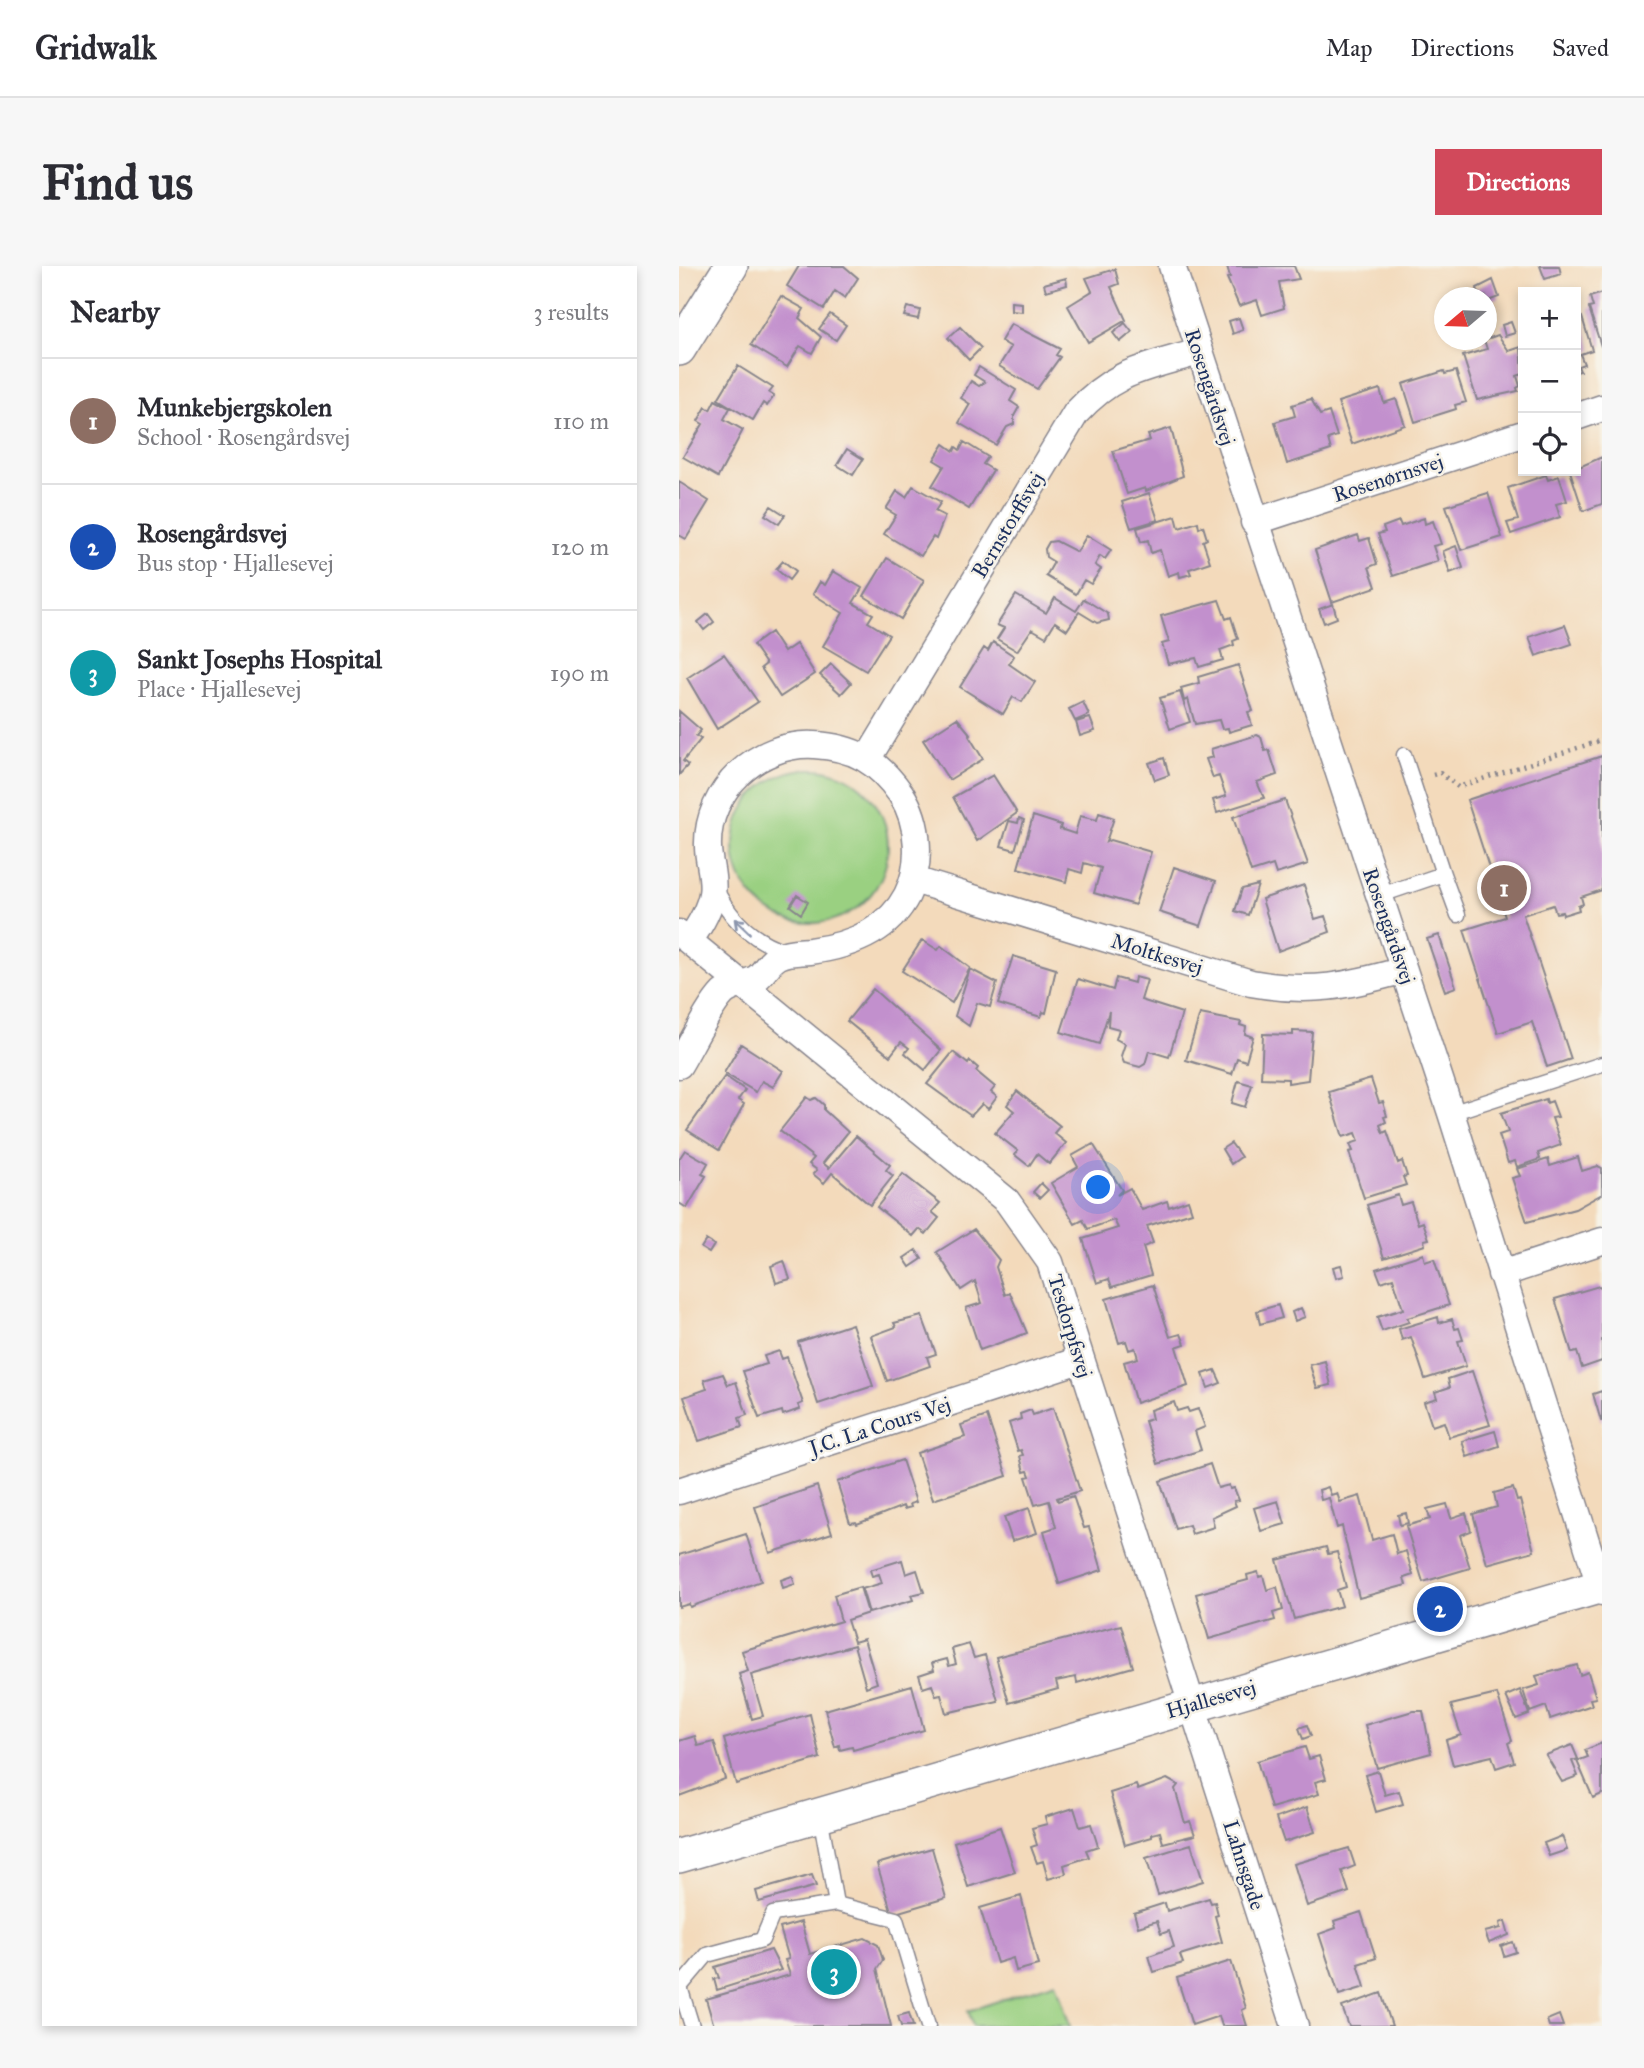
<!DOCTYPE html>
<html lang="en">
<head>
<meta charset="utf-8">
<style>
	:root { --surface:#fff; --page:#f7f7f7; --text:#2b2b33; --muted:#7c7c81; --line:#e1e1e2; --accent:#d1495b }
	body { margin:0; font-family:"IM FELL Great Primer",serif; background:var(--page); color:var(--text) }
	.controls { position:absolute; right:21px; top:21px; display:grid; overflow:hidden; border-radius:0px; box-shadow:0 4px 10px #0003 }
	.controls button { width:63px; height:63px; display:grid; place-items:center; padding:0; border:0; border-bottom:2px solid var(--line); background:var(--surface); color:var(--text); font:35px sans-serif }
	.compass { position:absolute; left:755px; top:21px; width:63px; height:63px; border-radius:50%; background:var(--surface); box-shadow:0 4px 10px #0003; rotate:251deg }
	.you { position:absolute; left:420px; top:922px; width:24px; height:24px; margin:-18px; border:5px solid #fff; border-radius:50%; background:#1a73e8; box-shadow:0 0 0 10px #1a73e833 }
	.badge { display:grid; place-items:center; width:46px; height:46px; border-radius:50%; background:var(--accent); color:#fff; font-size:23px; font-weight:700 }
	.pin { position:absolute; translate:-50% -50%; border:4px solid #fff; box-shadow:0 2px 7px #0006 }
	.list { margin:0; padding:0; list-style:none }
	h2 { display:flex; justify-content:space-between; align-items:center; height:91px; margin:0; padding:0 28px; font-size:30px }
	h2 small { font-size:23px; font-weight:400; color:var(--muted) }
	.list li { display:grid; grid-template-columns:46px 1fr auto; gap:21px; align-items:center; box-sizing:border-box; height:126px; padding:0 28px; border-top:2px solid var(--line) }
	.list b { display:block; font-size:26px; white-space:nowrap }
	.list p { margin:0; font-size:23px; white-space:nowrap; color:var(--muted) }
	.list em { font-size:23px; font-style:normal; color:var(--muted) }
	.icon { flex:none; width:38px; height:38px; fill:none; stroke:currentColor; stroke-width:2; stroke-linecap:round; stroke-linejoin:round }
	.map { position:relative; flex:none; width:923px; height:1760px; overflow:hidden; border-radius:0px }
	header { display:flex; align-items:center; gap:42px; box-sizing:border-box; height:98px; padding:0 35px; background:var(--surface); border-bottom:2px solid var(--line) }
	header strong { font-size:33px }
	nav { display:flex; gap:38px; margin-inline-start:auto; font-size:24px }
	.intro { display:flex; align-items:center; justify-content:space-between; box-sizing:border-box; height:168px; padding:0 42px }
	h1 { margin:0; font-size:49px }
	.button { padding:18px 32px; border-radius:0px; background:var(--accent); color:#fff; font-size:24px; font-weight:700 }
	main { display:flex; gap:42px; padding:0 42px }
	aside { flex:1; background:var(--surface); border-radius:0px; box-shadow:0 4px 10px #0003 }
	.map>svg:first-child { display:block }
	.green { fill:#9ad081; stroke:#5a8070; stroke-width:2 }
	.building { fill:#c290cd }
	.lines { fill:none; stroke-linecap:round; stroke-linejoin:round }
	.service-casing { stroke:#87848c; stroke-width:17 }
	.minor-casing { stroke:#87848c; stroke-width:29 }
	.tertiary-casing { stroke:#87848c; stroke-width:36 }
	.path { stroke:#87848c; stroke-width:4.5; stroke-dasharray:2 5; stroke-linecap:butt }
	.service { stroke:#fff; stroke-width:14 }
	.minor { stroke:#fff; stroke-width:26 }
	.tertiary { stroke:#fff; stroke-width:33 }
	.oneway { stroke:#8d97ae }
	.labels { text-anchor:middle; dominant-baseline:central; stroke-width:5; stroke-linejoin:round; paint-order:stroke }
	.street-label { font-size:21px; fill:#1b2f5e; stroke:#f7f3e8 }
</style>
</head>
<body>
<header>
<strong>Gridwalk</strong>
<nav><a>Map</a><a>Directions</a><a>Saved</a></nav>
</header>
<div class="intro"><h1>Find us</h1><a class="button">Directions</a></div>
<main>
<aside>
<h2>Nearby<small>3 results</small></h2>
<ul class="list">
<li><span class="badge" style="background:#8d6e63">1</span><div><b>Munkebjergskolen</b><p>School · Rosengårdsvej</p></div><em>110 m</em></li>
<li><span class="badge" style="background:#1a4fb4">2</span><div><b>Rosengårdsvej</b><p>Bus stop · Hjallesevej</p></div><em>120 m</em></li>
<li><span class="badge" style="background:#0f9aa8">3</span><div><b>Sankt Josephs Hospital</b><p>Place · Hjallesevej</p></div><em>190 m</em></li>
</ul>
</aside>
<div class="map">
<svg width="923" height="1760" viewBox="0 0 923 1760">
	<rect width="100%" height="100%" fill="#f7f3e8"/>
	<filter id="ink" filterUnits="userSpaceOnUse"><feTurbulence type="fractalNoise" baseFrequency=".0143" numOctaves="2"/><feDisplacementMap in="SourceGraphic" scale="14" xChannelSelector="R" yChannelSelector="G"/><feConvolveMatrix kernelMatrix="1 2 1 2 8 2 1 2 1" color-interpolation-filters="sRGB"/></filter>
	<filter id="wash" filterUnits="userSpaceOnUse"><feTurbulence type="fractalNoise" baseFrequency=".00686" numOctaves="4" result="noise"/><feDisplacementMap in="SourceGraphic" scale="28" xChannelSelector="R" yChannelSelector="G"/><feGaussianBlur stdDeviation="1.57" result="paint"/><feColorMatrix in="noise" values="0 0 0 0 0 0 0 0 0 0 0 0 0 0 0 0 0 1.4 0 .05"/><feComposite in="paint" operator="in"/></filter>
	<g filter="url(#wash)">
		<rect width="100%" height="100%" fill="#f3dabb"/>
		<path class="green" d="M55 580a77 77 0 1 1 154 0a77 77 0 1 1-154 0Z
			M377 1716 391 1760H294L289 1745Z"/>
		<g id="blocks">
			<path class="building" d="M120 0H165L179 12 166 32 156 25 145 43 108 20Z
				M548 0H615L620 13 600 16 605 42 583 49 578 34 560 40 548 12 551 11Z
				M861 0H880L882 8 866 13Z
				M436 3 440 18 432 21 447 54 409 76 389 40 413 25 407 12Z
				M387 12 388 19 367 25 365 18Z
				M814 14 820 31 809 35 807 30 801 32 798 22Z
				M923 27V80H922L910 42 914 41 911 31Z
				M102 30 125 43 120 52 142 71 133 87 121 80 108 101 72 79Z
				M332 36 343 37V46L332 45Z
				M228 41 241 44 239 53 225 50Z
				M151 48 167 59 157 74 140 63Z
				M903 51 913 84 901 88 905 98 899 100 901 105 897 106V53Z
				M560 52 564 64 554 68 550 55Z
				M832 56 836 67 826 70 823 59Z
				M446 57 453 66 441 76 434 67Z
				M332 58 381 83 377 89 381 91 358 123 320 100 332 81 322 75Z
				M281 61 302 82 290 94 269 72Z
				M819 69 830 85 842 81 844 108 838 110 841 120 838 122 839 125 798 134 784 90 808 83 805 74Z
				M59 100 94 122 90 127 95 130 88 140 84 137 74 154 39 133Z
				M300 101 337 124 331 135 340 141 335 150V158L328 161 317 179 280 157 291 138 282 132 292 115 300 120 306 116 295 109Z
				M765 105 766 108 777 105 787 136 776 139 777 143 736 156 724 118Z
				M701 123 705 137 717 133 726 159 673 178 659 136Z
				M632 133 641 149 650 146 658 170 649 173 652 184 608 198 596 156 616 150 613 139Z
				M36 134 51 142 45 153 64 164 39 211 4 191 24 158 19 155 27 141 31 144Z
				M492 162 504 210 467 225 466 222 448 228 434 185 471 174 469 169Z
				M285 176 309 191 304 198 314 204 290 243 253 220 265 200 255 194 265 178 275 185 277 181 281 184Z
				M168 183 184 193 174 209 158 199Z
				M923 191V238L904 245 891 205Z
				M867 209 869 214 880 210 888 235 877 238 881 251 832 268 828 257 839 254 829 222Z
				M0 216 30 235 7 273 0 269Z
				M234 220 262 236 256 245 266 250 257 273 254 271 242 290 205 268 217 249 207 243 218 225 227 231Z
				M470 227 479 254 452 262 443 236Z
				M809 227 823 271 782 284 767 240Z
				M92 240 106 249 100 258 86 249Z
				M497 250 500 262 519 256 520 262 524 260 528 273 524 275 531 296 510 303 512 308 501 311 500 306 489 310 481 284 472 287 469 274 462 276 458 262Z
				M745 252 746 258 754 255 762 278 754 280 759 295 714 310 699 268 706 266 704 261 720 255 722 260Z
				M408 269 432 284 426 293 421 290 416 299 422 303 412 318 405 314 397 328 367 310 375 296 367 291 366 283 370 276 377 275 398 286Z
				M679 269 681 275 690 272 698 298 690 301 697 321 653 336 636 284Z
				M777 280 784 302 771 307 764 285Z
				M208 292 245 314 222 353 185 330Z
				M104 295 117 305 110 314 97 303Z
				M154 305 183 322 174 337 194 348 189 356 210 369 187 405 144 380 164 347 134 328 141 316 146 319Z
				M337 329 367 347 376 332 397 345 405 333 429 348 430 354 418 357 400 346 388 364 376 356 367 371 353 363 338 385 318 373 325 362 318 359Z
				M540 334 547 353 552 351 559 373 554 375 555 379 541 384 544 394 520 401 517 392 489 398 483 378 490 376 482 350Z
				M654 338 658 352 645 357 640 343Z
				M29 348 35 356 25 364 19 356Z
				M886 359 893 378 857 390 850 371Z
				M92 366 105 386 117 378 136 408 101 431 82 402 87 398 74 379Z
				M314 376 335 390 330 398 356 416 343 436 334 431 324 448 281 421 305 382 309 385Z
				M45 388 79 436 38 463 8 412Z
				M152 398 172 417 162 428 141 409Z
				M559 399 574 445 569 446 573 459 550 466 549 462 543 463 540 454 516 458 509 433 505 435 502 422 520 417 519 411Z
				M501 426 511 456 491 463 481 432Z
				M404 436 410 449 396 455 390 443Z
				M0 445 22 464 17 470 22 473 4 495 9 499 0 509Z
				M278 452 292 469 290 470 304 493 270 514 244 474Z
				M411 452 416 465 401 470 397 456Z
				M578 469 582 471 586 485 590 484 598 509 578 516 585 532 538 547 534 534 547 530 540 510 534 512 527 493 534 491 532 483Z
				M923 490V624L902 631 904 638 899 640 900 644 884 649 883 646 877 647 874 639 844 649 892 793 868 801 853 756 819 767 785 664 826 651 788 534Z
				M485 492 490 509 476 514 470 497Z
				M314 509 338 547 298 575 274 531Z
				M606 534 629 598 597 608 594 599 572 606 554 551Z
				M420 547 435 552 427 576 431 574 472 586 456 639 415 627 422 602 405 597 403 607 390 603 387 616 339 602 354 550 382 559 381 563 396 568 401 550 418 554Z
				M340 552 345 554 336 584 322 580 330 555 339 557Z
				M495 601 537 615 522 660 480 646Z
				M579 619 569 649 556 645 563 623Z
				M625 619 636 653 646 650 651 666 599 685 583 633Z
				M118 629 129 636 122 648 111 640Z
				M760 669 777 721 766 725 748 673Z
				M243 674 259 684 262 680 291 702 273 737 223 705Z
				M334 690 377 703 367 747 364 746 362 751 319 738Z
				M291 703 318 717 311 741 298 737 290 760 276 750Z
				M456 711 468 714 462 734 503 747 490 791 470 785 466 798 461 801 445 797 442 790 446 778 437 773 440 763 429 760 430 745 420 778 382 766 399 713 434 724 437 712 455 717Z
				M194 723 262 784 246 804 226 787 230 782 222 776 211 790 168 755Z
				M521 748 562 756 561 759 567 761 566 768 574 771 567 795 558 792 553 808 507 794Z
				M614 765 633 766 629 814 609 817V813L582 812 584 768 614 769Z
				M62 778 104 805 94 821 83 815 77 826 45 807Z
				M274 786 289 798 291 795 299 802 297 805 316 821 312 826 318 831 309 843 303 838 292 850 248 818Z
				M46 810 66 824 59 834 65 838 40 884 8 864Z
				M692 813 700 837 704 836 708 850 705 851 707 856 701 859 704 867 708 865 719 897 723 895 728 910 724 911 727 919 685 932 670 886 674 885 671 878 680 875 677 867 664 871 650 826Z
				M559 815 573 819 566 841 553 837Z
				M338 825 381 860 375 867 387 877 370 898 358 888 350 900 336 889 339 885 316 867 335 845 328 839Z
				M128 831 132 834 137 832 145 839V844L169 866 144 897 150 902 177 870 211 899 207 904 214 910 191 939 153 907 145 917 134 908 138 904 130 898 135 892 101 865Z
				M867 833 868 837 873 835 879 851 873 852 882 879 859 887 861 893 838 901 836 895 829 897 820 869 829 866 822 847Z
				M552 877 562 891 552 898 543 883Z
				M414 878 443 924 438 929 451 922 463 944 488 935 490 941 509 934 513 946 468 960 474 977 464 981 472 1009 433 1021 430 1013 418 1017 404 973 439 962 435 954 409 963 404 954 396 958 372 917 399 901 393 890Z
				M6 884 29 897 23 908 27 910 8 942 0 937V893Z
				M899 891 903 905 919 900 923 902V928L896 943 848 956 833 912 841 910 838 903 869 893 871 900Z
				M224 908 261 937 253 946 260 952 247 968 240 963 234 970 198 941Z
				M362 917 369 924 361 932 354 926Z
				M719 929 722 939 732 936 739 958 744 956 750 973 745 974 746 979 705 992 688 939Z
				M295 963 320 994 317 1001 326 1029 331 1027 348 1067 301 1084 287 1042 303 1037 296 1015 282 1024 258 986Z
				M27 974 35 979 30 987 22 982Z
				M237 984 243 993 231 1001 225 992Z
				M744 988 746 996 755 993 770 1039 728 1052 730 1056 703 1065 698 1051 724 1043 714 1012 702 1016 697 1003Z
				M105 995 111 1013 97 1017 92 1000Z
				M662 999 665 1010 657 1012 654 1001Z
				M474 1019 491 1071 502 1068 506 1078 497 1081 509 1120 457 1137 445 1096 459 1092 456 1082 450 1084 447 1075 440 1077 427 1033Z
				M920 1020 923 1022V1095L903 1102 898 1086 893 1087 876 1033Z
				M599 1039 603 1052 581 1058 578 1045Z
				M622 1042 626 1051 616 1055 613 1046Z
				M243 1050 257 1088 248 1091 251 1100 208 1115 192 1070 217 1061 215 1057Z
				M759 1051 760 1057 773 1053 776 1063 780 1062 784 1074 779 1075 787 1100 746 1113 732 1071 723 1074 720 1063Z
				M173 1058 194 1120 139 1138 119 1076Z
				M100 1085 103 1093 108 1091 124 1137 119 1139 121 1143 104 1149 103 1145 80 1152 64 1105 88 1098 85 1090Z
				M646 1095 652 1119 638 1122 631 1099Z
				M536 1104 542 1117 529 1122 524 1108Z
				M793 1105 811 1159 770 1171 765 1156 753 1160 745 1136 758 1132 756 1126 771 1121 769 1113Z
				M44 1108 49 1119 57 1116 68 1149 60 1152 63 1161 20 1175 5 1131 28 1123 25 1114Z
				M923 1125V1155H922L914 1128Z
				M495 1136 498 1145 508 1142 510 1146 519 1143 526 1161 516 1165 522 1184 479 1198 466 1155 473 1153 471 1144Z
				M374 1142 401 1225 378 1232 379 1235 394 1230 405 1262 410 1261 423 1304 380 1318 365 1265 377 1261 371 1238 370 1235 356 1239 347 1211 351 1210 349 1205 345 1206 341 1190 344 1189 342 1184 339 1185 330 1157 342 1153 341 1148 352 1144 354 1149Z
				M308 1150 328 1210 254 1234 238 1187 286 1171 282 1159Z
				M816 1165 820 1180 788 1191 783 1175Z
				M223 1194 237 1236 231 1238 232 1241 225 1243 224 1240 178 1258 177 1256 171 1257 158 1216Z
				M531 1198 539 1222 550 1219 551 1223 555 1222 560 1234 555 1235 557 1240 533 1251 535 1261 513 1268 510 1259 497 1263 481 1215Z
				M138 1220 153 1267 91 1287 76 1241Z
				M649 1221 652 1229 658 1227 661 1236 681 1230 693 1274 713 1268 718 1288 727 1285 734 1309 725 1312 727 1319 680 1332 663 1260 658 1262 650 1232 642 1234 640 1224Z
				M834 1222 838 1235 841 1234 855 1285 808 1298 794 1248 818 1241 815 1227Z
				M599 1235 606 1258 582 1265 575 1242Z
				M768 1238 772 1252 787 1247 792 1265 781 1269 791 1302 744 1316 727 1260 751 1253 748 1243Z
				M350 1242 358 1267 333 1275 325 1251Z
				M727 1247 729 1257 721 1259 719 1249Z
				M67 1268 82 1315 11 1341 10 1338 0 1341V1289Z
				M647 1281 649 1288 658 1286 667 1321 658 1324 663 1340 615 1353 598 1294Z
				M223 1294 227 1308 238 1304 245 1326 232 1329 234 1334 190 1347 183 1323 203 1317 200 1308 193 1310 191 1304Z
				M579 1306 580 1311 584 1310 588 1324 598 1321 604 1344 594 1347 596 1354 530 1373 517 1328 569 1314 568 1309Z
				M113 1310 116 1318 104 1322 102 1314Z
				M181 1321 189 1347 168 1354 175 1376 185 1373 198 1417 187 1421 175 1379 72 1409 84 1450 73 1453 60 1408 69 1405 63 1385 162 1355 155 1329Z
				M442 1359 454 1401 398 1417 397 1411 377 1415 379 1423 330 1437 317 1391Z
				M290 1378 295 1392 306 1389 319 1435 267 1447 262 1429 257 1430 253 1419 244 1422 240 1409 255 1404 253 1397 268 1393 270 1400 277 1398 273 1383Z
				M898 1399 901 1409 909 1406 917 1432 911 1433 913 1439 871 1453 867 1440 851 1446 844 1424 860 1419 857 1410Z
				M233 1419 245 1464 174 1484 173 1481 161 1484 160 1479 156 1481 146 1444Z
				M841 1424 850 1448 837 1453 827 1430Z
				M818 1428 833 1475 829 1477 835 1496 817 1502 813 1490 774 1499 767 1474 782 1469 772 1439Z
				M734 1445H744L752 1487 698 1502 686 1459Z
				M131 1448 141 1492 57 1518 45 1473Z
				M628 1459 632 1470 624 1473 620 1462Z
				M16 1470 19 1480 35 1476 46 1513 0 1530V1475Z
				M923 1477V1528L914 1532 898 1495 909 1491 906 1484Z
				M893 1479 899 1493 893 1495 899 1510 883 1516 867 1489Z
				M626 1481 630 1493 640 1490 647 1513 636 1516 640 1528 592 1542 578 1495Z
				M699 1505 706 1529 720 1525 724 1538 697 1546 686 1509Z
				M488 1513 499 1519 496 1523 506 1557 511 1555 516 1569 484 1577 481 1566 473 1568V1571L446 1579 431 1527 457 1519 459 1524Z
				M628 1541 636 1566 605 1576 597 1552Z
				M395 1542 401 1561 412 1558 419 1580 407 1584 410 1591 385 1599 387 1608 369 1613 364 1595 358 1597 352 1581 358 1579 353 1562 368 1558 366 1551Z
				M321 1561 336 1606 289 1621 275 1576Z
				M883 1570 888 1584 870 1590 865 1577Z
				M512 1578 524 1615 479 1629 467 1592Z
				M253 1582 267 1632 213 1648 198 1598Z
				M670 1582 676 1600 663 1605 670 1626 628 1640 615 1598Z
				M133 1609 137 1620 80 1636 77 1625Z
				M342 1630 359 1699 337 1705 334 1692 318 1697 301 1642Z
				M530 1632 532 1637 536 1636 539 1649 536 1650 543 1676 501 1689 504 1697 475 1706 470 1690 495 1681 490 1665 482 1668 478 1655 459 1661 455 1647 486 1637 488 1645Z
				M682 1646 697 1692 679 1698 686 1721 660 1729 640 1668 657 1662 655 1655Z
				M826 1655 830 1669 810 1677 806 1666 822 1662 821 1657Z
				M122 1656 131 1688 186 1672 199 1679 204 1694 198 1703 212 1760H35L27 1733 111 1709 106 1694 110 1693 101 1662Z
				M834 1676 837 1686 825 1690 822 1680Z
				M92 1684 102 1704 38 1724 35 1713 40 1712 36 1701Z
				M552 1695 567 1742 563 1744 568 1760H543L540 1750 513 1759 498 1712Z
				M702 1727 713 1760H670L663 1741Z
				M230 1747 234 1760H222L219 1750Z
				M880 1749 884 1760H870L868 1754Z"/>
		</g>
	</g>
	<g filter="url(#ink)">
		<use href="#blocks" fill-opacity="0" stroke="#87848c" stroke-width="2"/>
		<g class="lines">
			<g class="service-casing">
				<path id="service" d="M764 608 779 649
					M36 621C51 654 75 676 109 686
					M699 630 764 608 725 489
					M772 847 923 798
					M141 1549 157 1638
					M13 1760 1 1721 28 1689 83 1674 94 1648 157 1638 217 1653 249 1760"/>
			</g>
			<g class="minor-casing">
				<path id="minor" d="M493 0 772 847 923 1326
					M897 151 923 142
					M575 256 844 168
					M189 492 397 147C436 104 467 102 519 86
					M235 614 572 717C632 728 668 720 725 704
					M0 667 328 935 371 996 616 1760
					M0 799C11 781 30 741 44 727 53 719 68 718 78 712 86 706 90 695 100 690 110 685 121 686 131 685 170 680 209 666 228 629 243 599 241 557 222 528 199 495 175 481 135 479 79 476 27 524 29 581 29 596 36 612 33 628 30 645 20 661 10 675
					M822 1008 923 975
					M0 1225 401 1094"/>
			</g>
			<g class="tertiary-casing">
				<path id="tertiary" d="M0 83 52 0
					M0 1590 923 1320"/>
			</g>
			<path class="path" d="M754 509 761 507 779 521 923 474"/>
			<use href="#service" class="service"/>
			<use href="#minor" class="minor"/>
			<use href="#tertiary" class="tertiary"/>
		</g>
		<defs><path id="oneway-shaft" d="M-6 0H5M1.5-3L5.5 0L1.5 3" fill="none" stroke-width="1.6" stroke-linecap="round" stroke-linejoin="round" transform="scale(1.75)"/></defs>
		<use class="oneway" href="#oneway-shaft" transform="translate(63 660) rotate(-136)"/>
	</g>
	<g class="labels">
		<g class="street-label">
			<text transform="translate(531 121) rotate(72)">Rosengårdsvej</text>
			<text transform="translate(709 212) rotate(-18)">Rosenørnsvej</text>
			<text transform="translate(329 259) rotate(-59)">Bernstorffsvej</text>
			<text transform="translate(710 660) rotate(71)">Rosengårdsvej</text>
			<text transform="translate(478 688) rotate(17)">Moltkesvej</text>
			<text transform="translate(391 1060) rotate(73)">Tesdorpfsvej</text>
			<text transform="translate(201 1160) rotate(-18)">J.C. La Cours Vej</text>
			<text transform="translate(532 1433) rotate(-16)">Hjallesevej</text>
			<text transform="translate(565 1599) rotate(72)">Lahnsgade</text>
		</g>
	</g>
</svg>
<div class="controls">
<button>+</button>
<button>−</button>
<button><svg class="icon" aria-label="locate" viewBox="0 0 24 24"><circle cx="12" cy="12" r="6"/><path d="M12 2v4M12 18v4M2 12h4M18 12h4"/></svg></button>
</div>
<svg class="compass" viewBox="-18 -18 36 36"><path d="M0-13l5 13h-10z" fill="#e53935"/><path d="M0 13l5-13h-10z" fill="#7c7c81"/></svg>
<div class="you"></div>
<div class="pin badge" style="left:825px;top:622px;background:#8d6e63">1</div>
<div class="pin badge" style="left:761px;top:1343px;background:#1a4fb4">2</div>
<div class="pin badge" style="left:155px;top:1706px;background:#0f9aa8">3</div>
</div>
</main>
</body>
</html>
